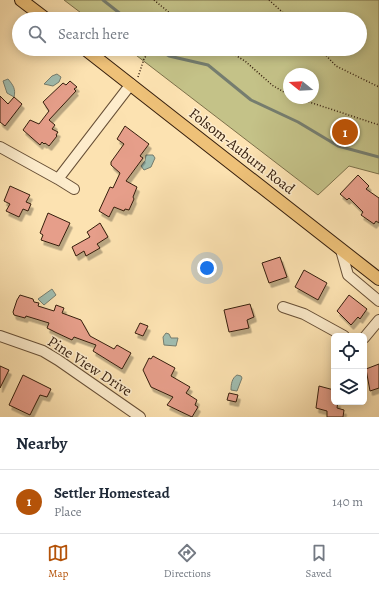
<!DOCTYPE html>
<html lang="en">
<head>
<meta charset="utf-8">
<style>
	:root { --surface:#fff; --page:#f6f6f7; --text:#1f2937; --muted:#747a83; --line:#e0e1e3; --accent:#b45309 }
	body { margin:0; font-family:Alegreya,serif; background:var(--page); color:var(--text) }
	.controls { position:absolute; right:12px; bottom:12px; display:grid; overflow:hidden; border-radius:6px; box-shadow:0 2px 10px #0003 }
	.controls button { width:36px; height:36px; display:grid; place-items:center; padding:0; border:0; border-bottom:1px solid var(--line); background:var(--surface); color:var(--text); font:20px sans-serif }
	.compass { position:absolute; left:283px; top:68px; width:36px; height:36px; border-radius:50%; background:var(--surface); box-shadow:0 2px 10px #0003; rotate:288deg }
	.you { position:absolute; left:207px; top:268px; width:14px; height:14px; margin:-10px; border:3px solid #fff; border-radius:50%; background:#1a73e8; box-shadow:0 0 0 6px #1a73e833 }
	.badge { display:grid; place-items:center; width:26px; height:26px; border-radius:50%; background:var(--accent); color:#fff; font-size:13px; font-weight:700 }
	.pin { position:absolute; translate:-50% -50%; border:2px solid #fff; box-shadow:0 1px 4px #0006 }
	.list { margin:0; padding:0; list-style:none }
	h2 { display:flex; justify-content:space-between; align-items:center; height:52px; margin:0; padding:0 16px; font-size:17px }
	h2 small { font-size:13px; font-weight:400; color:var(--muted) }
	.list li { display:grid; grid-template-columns:26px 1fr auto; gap:12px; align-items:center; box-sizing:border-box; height:64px; padding:0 16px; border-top:1px solid var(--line) }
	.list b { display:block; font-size:15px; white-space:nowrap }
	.list p { margin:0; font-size:13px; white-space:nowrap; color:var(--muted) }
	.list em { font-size:13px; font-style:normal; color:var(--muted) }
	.icon { flex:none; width:22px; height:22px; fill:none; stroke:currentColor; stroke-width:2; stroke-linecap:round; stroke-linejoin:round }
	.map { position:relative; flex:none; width:379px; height:417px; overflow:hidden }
	.search { position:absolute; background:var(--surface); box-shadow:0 2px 10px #0003; left:12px; right:12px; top:12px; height:44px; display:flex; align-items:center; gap:10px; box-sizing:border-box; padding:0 14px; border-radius:22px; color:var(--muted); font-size:15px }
	.sheet { height:116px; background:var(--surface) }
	nav { display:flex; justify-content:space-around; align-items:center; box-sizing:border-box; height:56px; border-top:1px solid var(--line); background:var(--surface); font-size:11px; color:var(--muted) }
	nav a { display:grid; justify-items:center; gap:2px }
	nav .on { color:var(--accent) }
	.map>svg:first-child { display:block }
	.green { fill:#c4c288; stroke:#7c704a; fill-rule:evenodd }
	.water { fill:#a0bdb0; stroke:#757d6f }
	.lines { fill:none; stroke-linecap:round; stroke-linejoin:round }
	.stream { stroke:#757d6f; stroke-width:3 }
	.building { fill:#e69e8a; stroke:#351e0d; filter:url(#shadow) }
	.minor-casing { stroke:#674f36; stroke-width:12 }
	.major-casing { stroke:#351e0d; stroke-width:14 }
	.path { stroke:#351e0d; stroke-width:1.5; stroke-dasharray:1 2; stroke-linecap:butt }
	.minor { stroke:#fdeccc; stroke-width:10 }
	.major { stroke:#eec178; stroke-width:12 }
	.labels { text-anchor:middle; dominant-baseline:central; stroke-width:3; stroke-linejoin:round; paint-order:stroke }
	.street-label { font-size:15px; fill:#351e0d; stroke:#fdeccc }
</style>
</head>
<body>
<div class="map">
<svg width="379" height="417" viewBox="0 0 379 417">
	<defs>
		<filter id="shadow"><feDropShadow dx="2.5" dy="4.5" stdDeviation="0" flood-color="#0004"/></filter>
	</defs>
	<rect width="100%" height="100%" fill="#fce2b1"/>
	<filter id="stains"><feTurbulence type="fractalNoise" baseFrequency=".005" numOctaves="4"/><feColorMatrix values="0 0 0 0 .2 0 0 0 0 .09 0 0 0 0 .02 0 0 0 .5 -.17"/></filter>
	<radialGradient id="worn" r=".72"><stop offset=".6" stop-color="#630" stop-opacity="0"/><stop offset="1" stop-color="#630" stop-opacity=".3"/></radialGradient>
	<path class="green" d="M64 0H379V174L349 166 318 195 128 49H360V19H89ZM289 74H313V98H289Z"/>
	<path class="water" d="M57 74 61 77 59 82 53 86 44 84 52 76Z
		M8 79C13 85 16 89 14 97L7 93 3 81Z
		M146 155H153L155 158 151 167 144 170 141 166 145 161Z
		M52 289 56 295 44 305 38 299Z
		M166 333 169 334 171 338H178L176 346 164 345 163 337Z
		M237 375 241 376 242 378 237 391 231 390C231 384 232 378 237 375Z"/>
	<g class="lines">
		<path class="stream" d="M103 0 127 19
			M158 49 169 56 208 65 251 100 298 122 338 146 379 157"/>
	</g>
	<path class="building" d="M70 81 77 87 74 89 76 91 49 120 55 125 52 129 58 132 56 135 57 136 49 146 45 143 44 144 42 142 40 145 23 130 30 120 39 124 49 111 43 102 63 83 66 85Z
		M0 96 8 104 14 97 22 104 5 126 0 122Z
		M125 126 149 144 140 156 143 158 126 181 137 187 133 197 134 199 129 210 125 209 124 211 114 207 109 217 99 211 110 187 113 188 120 173 111 165V162L124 144 117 139Z
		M358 175 369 186 366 189 379 198V223L376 221 374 224 361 215 363 212 349 198 347 200 340 194Z
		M10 186 30 195 26 202 31 204 28 211 23 209 19 217 6 211 10 204 4 201Z
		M48 213 70 223 59 246 41 240 43 235 40 233Z
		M100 223 108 237 97 244 100 248 86 256 84 251 76 256 72 247 90 237 87 232Z
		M280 257 287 277 269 283 262 263Z
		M304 270 327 283 318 300 295 287Z
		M20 295 33 299 34 302 39 303 38 306 54 311 56 305 64 308 62 313 81 320 90 336 114 349 117 345 131 353 122 369 93 351 96 345 74 337 72 340 57 333 47 328 49 323 26 316 25 318 14 315 13 312 17 300Z
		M349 295 367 309 360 319 358 317 351 325 337 311Z
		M250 304 254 317 247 320 249 328 229 332 224 310Z
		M140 323 148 326 143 336 135 333Z
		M153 356 175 368 171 376 190 387 186 393 197 400 195 405 198 407 192 417 167 405 173 397 151 387 143 370 149 358 151 359Z
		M379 364V388L370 391 366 369Z
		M0 366 9 370 0 388Z
		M23 375 51 389 47 397 40 395 30 415 9 405Z
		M319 386 334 390V402H338L337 408 344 410 343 417H327V411L316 408Z
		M229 393 238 395 236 402 227 400Z"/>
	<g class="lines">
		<g class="minor-casing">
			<path id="minor" d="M0 147 58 179 74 189
				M58 179 131 84
				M341 250 348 275 379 301
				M283 307 304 314 344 336
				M0 336 43 351 58 360 140 417
				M364 338 379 320"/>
		</g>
		<g class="major-casing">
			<path id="major" d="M21 0 46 19
				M85 49 379 279"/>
		</g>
		<path class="path" d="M154 0 177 19
			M269 0 290 19
			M225 49 245 61 272 85 289 95
			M320 49 336 66 379 87
			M138 77 144 59 150 49
			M297 98 379 125"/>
		<use href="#minor" class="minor"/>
		<use href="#major" class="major"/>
	</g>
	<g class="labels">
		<g class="street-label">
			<text transform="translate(242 151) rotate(38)">Folsom-Auburn Road</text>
			<text transform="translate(90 366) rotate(33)">Pine View Drive</text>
		</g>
	</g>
	<rect width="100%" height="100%" filter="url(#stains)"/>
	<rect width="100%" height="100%" fill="url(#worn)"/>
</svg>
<div class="controls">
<button><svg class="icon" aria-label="locate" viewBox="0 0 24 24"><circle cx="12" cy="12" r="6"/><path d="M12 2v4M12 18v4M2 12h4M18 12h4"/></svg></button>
<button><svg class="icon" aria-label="layers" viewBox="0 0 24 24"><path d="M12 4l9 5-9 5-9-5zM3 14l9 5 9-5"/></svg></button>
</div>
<svg class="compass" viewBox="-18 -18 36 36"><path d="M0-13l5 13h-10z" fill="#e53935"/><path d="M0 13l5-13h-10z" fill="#747a83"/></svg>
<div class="you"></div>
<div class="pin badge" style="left:345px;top:132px">1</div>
<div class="search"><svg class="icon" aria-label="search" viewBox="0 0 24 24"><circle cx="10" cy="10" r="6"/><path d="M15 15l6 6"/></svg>Search here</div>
</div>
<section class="sheet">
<h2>Nearby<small></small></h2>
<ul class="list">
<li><span class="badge">1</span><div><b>Settler Homestead</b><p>Place</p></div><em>140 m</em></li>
</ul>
</section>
<nav>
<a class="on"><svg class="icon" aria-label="map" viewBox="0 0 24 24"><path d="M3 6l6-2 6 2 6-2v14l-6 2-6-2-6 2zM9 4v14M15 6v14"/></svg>Map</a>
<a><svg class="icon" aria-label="directions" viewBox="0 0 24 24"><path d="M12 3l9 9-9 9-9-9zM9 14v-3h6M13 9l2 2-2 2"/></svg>Directions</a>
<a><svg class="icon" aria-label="saved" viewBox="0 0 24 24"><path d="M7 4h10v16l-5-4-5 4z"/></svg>Saved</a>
</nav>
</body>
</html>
